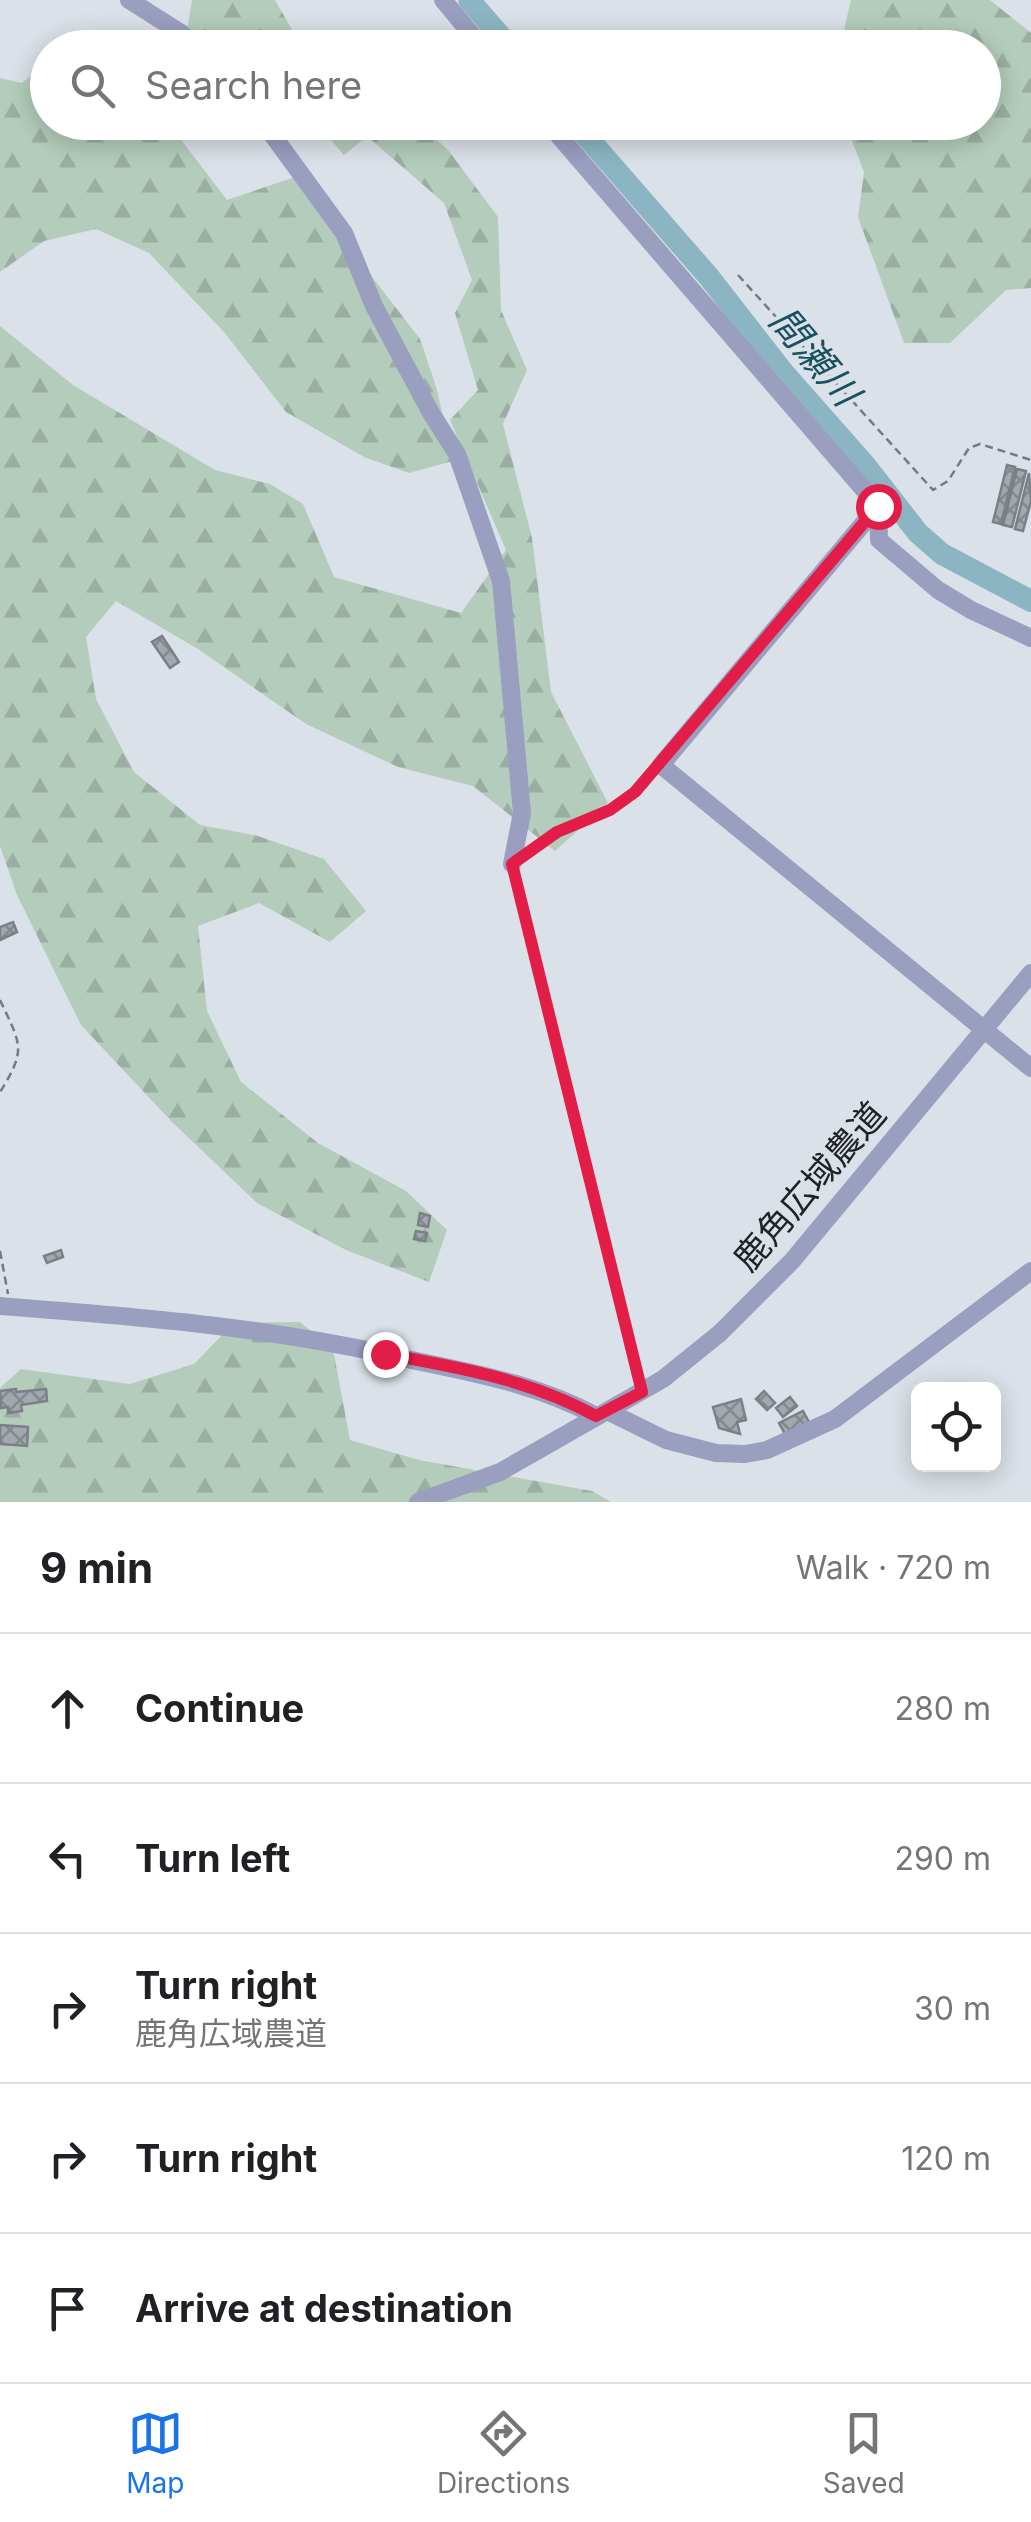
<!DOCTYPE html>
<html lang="en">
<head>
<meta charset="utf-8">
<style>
	:root { --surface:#fff; --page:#f2f2f2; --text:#202124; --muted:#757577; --line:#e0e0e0; --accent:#1a73e8 }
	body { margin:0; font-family:Inter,"Noto Sans JP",sans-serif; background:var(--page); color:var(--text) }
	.controls { position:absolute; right:30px; bottom:30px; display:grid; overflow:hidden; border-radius:15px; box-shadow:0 5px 25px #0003 }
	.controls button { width:90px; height:90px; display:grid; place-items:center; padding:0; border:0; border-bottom:2px solid var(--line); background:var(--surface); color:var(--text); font:50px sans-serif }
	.stop { position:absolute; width:30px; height:30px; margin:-22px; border:8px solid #e11d48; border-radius:50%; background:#fff }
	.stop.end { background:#e11d48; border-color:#fff; box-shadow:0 2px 10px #0008 }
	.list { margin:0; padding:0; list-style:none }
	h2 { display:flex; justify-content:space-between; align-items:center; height:130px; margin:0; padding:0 40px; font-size:42px }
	h2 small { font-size:32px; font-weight:400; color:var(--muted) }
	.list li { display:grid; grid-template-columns:65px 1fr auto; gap:30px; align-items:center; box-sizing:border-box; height:150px; padding:0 40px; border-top:2px solid var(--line) }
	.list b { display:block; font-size:38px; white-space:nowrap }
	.list p { margin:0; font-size:32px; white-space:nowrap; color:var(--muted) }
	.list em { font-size:32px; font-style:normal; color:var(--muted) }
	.icon { flex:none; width:55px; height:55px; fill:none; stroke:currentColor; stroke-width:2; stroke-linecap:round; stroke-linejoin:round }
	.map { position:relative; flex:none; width:1031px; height:1502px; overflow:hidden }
	.search { position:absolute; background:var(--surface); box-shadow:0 5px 25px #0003; left:30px; right:30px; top:30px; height:110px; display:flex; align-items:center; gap:25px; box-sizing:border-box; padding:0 35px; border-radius:55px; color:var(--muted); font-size:38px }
	.sheet { height:880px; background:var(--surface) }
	nav { display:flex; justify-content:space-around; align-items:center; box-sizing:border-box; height:140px; border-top:2px solid var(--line); background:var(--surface); font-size:28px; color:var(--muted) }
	nav a { display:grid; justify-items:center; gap:5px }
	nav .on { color:var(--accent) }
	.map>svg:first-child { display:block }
	.forest { fill:url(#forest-firs) }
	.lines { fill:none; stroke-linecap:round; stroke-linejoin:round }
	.river { stroke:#8bb5c3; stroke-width:22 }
	.building { fill:url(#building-cross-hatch); stroke:#7b8087; stroke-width:2.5 }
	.path { stroke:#767a7f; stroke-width:2.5; stroke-dasharray:8 5; stroke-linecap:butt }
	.minor { stroke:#9a9fc0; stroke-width:18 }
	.route { stroke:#e11d48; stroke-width:12 }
	.labels { text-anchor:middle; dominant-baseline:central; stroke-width:8; stroke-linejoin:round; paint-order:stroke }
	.street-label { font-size:35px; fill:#212426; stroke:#dbe1e8 }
	.water-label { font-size:38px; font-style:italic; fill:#185162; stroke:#dbe1e8 }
</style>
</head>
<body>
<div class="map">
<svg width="1031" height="1502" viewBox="0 0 1031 1502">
	<defs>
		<pattern id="forest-firs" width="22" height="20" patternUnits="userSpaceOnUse" patternTransform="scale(2.5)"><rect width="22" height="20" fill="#b3ccbb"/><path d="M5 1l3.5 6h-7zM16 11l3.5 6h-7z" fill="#9aafa1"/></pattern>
		<pattern id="building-cross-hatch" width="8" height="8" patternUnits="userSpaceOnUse" patternTransform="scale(2.5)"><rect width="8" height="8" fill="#a2a8af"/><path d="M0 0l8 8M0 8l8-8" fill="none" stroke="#84898e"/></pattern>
	</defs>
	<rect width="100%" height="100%" fill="#dbe1e8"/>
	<path class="forest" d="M192 0H275L302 47H203L187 31Z
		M851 0H990L1031 33V288L1006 290 950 343H904L858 217 864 172 845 123 984 122V48L840 47Z
		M47 62 48 122 199 123 182 141 227 200 295 177 420 339 437 390 453 461 409 473 364 457 286 412 224 332 149 253 96 229 44 241 0 272V78L22 83Z
		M316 123H384L344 155Z
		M388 123H419L448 150 498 217 501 310 527 370 503 424 532 538 551 692 608 803 555 851 473 786 398 767 306 724 198 649 116 601 86 637 96 699 134 772 200 825 258 836 324 859 366 911 330 942 259 903 198 926 207 1011 241 1082 318 1143 406 1191 447 1230 429 1282 346 1250 257 1203 172 1122 81 1025 17 895 0 846V326L73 385 215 470 270 484 303 504 334 577 461 613 506 550 450 420 478 390 455 313 472 280 444 203 369 138Z
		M300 1322 333 1349 350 1440 419 1460 592 1491 611 1502H0V1388L21 1369 130 1384 194 1364 234 1323Z"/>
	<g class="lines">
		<path class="river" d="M469 0 511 48
			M574 122 709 277 783 372 865 465 918 533 942 554 1031 601"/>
	</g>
	<path class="building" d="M1007 465 1015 467 1001 524 993 522Z
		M1017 469 1026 471 1012 527 1003 525Z
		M1029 473 1031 501 1023 531 1015 529Z
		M162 636 179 662 170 668 152 642Z
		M13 922 17 932 0 940V927Z
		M420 1213 430 1216 428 1227 418 1225Z
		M416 1231 427 1233 425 1241 414 1239Z
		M61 1250 63 1257 47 1263 44 1256Z
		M16 1389V1392L46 1389 47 1401 21 1405 22 1411 8 1413V1407L1 1408 0 1391Z
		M764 1391 775 1403 767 1410 756 1399Z
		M790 1397 797 1406 783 1417 776 1408Z
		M741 1399 746 1420 737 1422 740 1434 719 1428 713 1407Z
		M803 1411 809 1422 785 1434 779 1423Z
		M0 1425 28 1427 27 1446 0 1444Z"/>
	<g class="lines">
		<path class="path" d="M738 275 933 490 948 481 969 448 980 444 1031 460
			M531 850C570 822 616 813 650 777
			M516 878 638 1376
			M0 1000C21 1045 27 1049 0 1092
			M0 1251 8 1294"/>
		<path class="minor" d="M129 0 181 33 195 48
			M443 0 483 48
			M263 122 344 233 374 306 431 413 457 454 501 581 522 813 512 864
			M547 122 878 506 879 540 938 590 971 610 1031 638
			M878 506 661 765 1031 1068
			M0 1306C129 1316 259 1326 385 1354 458 1371 530 1380 596 1416
			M607 1411 666 1440 716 1453 745 1454 767 1450 835 1419 1031 1271
			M418 1502 500 1472 663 1379 720 1333 792 1261 1031 973"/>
	</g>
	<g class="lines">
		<path class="route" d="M385 1354C458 1367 531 1380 596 1416L642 1392 512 864 557 832 610 810 635 792 878 506"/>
	</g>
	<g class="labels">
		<g class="street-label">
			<text transform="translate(809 1186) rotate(-49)">鹿角広域農道</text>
		</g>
		<g class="water-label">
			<text transform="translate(815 356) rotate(50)">間瀬川</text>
		</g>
	</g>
</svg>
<div class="controls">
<button><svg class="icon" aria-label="locate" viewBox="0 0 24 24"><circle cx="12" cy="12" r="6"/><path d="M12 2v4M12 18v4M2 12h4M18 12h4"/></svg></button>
</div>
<div class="stop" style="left:878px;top:506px"></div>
<div class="stop end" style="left:385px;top:1354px"></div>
<div class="search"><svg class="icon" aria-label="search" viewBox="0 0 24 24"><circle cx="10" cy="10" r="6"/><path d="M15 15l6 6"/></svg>Search here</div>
</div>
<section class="sheet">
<h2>9 min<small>Walk · 720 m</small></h2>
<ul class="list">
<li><svg class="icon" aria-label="ahead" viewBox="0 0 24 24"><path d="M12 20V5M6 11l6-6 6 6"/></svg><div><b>Continue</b></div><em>280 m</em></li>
<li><svg class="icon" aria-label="left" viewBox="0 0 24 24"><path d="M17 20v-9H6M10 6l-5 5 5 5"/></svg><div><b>Turn left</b></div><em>290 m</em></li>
<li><svg class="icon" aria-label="right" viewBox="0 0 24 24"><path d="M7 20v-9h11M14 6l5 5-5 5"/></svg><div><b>Turn right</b><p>鹿角広域農道</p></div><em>30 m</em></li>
<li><svg class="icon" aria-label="right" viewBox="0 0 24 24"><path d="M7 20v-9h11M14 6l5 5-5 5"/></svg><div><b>Turn right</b></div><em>120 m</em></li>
<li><svg class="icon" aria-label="arrive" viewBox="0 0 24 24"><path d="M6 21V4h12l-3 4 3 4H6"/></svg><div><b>Arrive at destination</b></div></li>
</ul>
</section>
<nav>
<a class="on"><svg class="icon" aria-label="map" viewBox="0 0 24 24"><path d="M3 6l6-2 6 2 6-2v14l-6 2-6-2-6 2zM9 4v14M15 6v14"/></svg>Map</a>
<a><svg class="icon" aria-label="directions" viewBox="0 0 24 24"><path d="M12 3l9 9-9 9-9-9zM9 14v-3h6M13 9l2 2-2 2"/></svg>Directions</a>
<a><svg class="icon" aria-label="saved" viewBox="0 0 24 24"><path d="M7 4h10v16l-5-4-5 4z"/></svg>Saved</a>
</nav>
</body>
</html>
